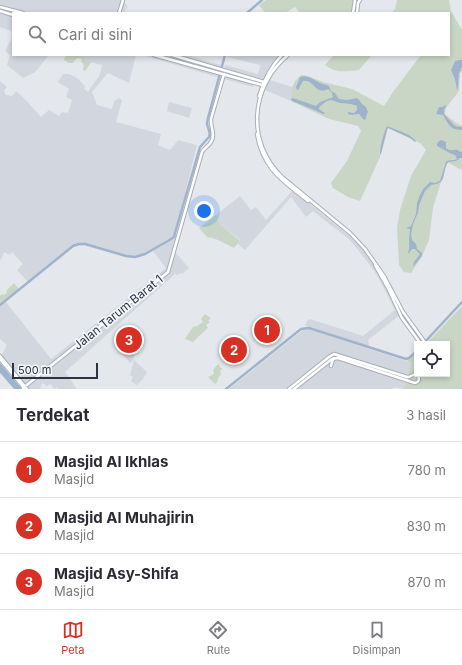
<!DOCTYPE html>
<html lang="id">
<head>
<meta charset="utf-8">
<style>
	:root { --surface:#fff; --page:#f2f2f3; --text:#2b2b33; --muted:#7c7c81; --line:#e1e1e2; --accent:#d93025 }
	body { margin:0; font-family:Inter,sans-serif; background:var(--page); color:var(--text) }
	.controls { position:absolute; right:12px; bottom:12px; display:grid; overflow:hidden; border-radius:0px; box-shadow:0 2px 6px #0003 }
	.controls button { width:36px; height:36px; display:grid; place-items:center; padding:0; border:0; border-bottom:1px solid var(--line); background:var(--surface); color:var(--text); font:20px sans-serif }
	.scale { position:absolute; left:12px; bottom:10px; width:86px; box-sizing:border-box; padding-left:4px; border:2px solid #2b3445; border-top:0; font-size:11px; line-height:14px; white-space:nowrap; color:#2b3445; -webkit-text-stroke:3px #f4f6f9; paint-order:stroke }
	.you { position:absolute; left:204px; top:211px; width:14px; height:14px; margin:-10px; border:3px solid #fff; border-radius:50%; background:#1a73e8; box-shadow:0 0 0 6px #1a73e833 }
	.badge { display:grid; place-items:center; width:26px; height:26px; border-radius:50%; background:var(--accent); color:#fff; font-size:13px; font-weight:700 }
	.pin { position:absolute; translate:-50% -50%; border:2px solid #fff; box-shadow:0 1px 4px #0006 }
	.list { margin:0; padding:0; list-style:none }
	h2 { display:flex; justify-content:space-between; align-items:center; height:52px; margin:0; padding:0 16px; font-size:17px }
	h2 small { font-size:13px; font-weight:400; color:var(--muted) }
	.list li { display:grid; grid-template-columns:26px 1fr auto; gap:12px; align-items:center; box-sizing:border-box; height:56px; padding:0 16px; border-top:1px solid var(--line) }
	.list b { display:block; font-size:15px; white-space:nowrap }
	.list p { margin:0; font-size:13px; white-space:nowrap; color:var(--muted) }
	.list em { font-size:13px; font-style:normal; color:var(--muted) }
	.icon { flex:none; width:22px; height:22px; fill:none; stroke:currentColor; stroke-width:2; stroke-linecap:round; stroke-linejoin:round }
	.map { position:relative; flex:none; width:462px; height:389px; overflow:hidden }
	.search { position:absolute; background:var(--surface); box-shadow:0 2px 6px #0003; left:12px; right:12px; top:12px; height:44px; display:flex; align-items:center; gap:10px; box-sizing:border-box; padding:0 14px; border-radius:0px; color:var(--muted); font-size:15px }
	.sheet { height:220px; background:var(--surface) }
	nav { display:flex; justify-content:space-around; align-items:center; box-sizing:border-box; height:56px; border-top:1px solid var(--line); background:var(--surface); font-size:11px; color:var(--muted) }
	nav a { display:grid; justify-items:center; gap:2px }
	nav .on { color:var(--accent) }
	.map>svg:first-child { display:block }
	.built { fill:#d2d6de }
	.green { fill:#c9d6c5 }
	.water { fill:#9fb4cc }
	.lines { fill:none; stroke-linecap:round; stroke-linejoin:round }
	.river { stroke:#9fb4cc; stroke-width:2.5 }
	.secondary-casing { stroke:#a9aeb7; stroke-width:4.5 }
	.secondary { stroke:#fff; stroke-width:2.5 }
	.labels { text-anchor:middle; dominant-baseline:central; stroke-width:3.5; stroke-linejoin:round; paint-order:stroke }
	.street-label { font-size:12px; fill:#2b3445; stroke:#f4f6f9 }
</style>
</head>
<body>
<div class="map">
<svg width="462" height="389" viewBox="0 0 462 389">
	<rect width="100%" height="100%" fill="#e4e7ec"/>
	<path class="built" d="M0 0H122L128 6 125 11 127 13H13V55H49L35 72 23 78 7 65 10 55 5 51 11 40 13 32 0 27Z
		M78 55H136L129 83 108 73 92 92 97 105 112 109 114 101 119 98 122 100 116 122 161 134 158 145 170 150 178 140 197 145 174 237 168 241 139 257H130L85 244H79L72 247 28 282 17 270 23 264 12 252 10 255 4 252 1 260H0V81L7 87 4 91 6 95 12 96 16 91 24 98 41 117 49 110 59 116 62 112 68 113 72 100 66 97 69 89 58 82 63 74H69L77 78 85 86 84 89 88 92 99 76 101 71 102 65 85 61 81 56Z
		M142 55H187L221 65 217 77Z
		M228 55H291L276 70 270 80 292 87 291 101 265 90 259 85 254 84 253 87 221 78 225 65 258 74 260 68V65L227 57Z
		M169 102 192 108 189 118 167 111Z
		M293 190 347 234 363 249 377 269 401 314 368 340 369 344V346L309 327 305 326 307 321 310 319 363 336 395 310 378 277 370 265 350 240 313 211 306 217 291 197 245 250 238 244 240 240 221 225 216 215 240 196 251 210 256 207 266 220Z
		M176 238 173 251 175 252 189 268 182 274 181 273 177 275 175 274 65 372 77 389H58L57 387 55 389 50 384 47 386 42 383 40 389H27L1 357 7 345 0 339V305L6 302 51 359 166 268 153 251Z
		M308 329 412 363 403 389 395 387 392 389H229L303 330Z
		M126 338 131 344 134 342 137 346 133 360 130 363 116 346Z
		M134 360 147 372 143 379 137 385 131 381 133 377 130 375Z"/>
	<path class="green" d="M266 0H353L352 13H300L295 7 285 13H265L259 5Z
		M397 0H449L451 11 462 30V71L460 74 459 91 446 108 445 114 456 123 462 126V170L447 162 433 208 429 240 422 256 411 273 404 272 399 265 397 228 400 210 411 176 426 150 420 143 388 128 380 157 360 201 348 197 333 188 331 183 347 161 361 131 358 126 329 119 291 101C292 88 291 84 301 75L308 76 323 82 352 89 384 106 393 92 421 55H449V14L450 12 446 13H391L395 9Z
		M68 55H78L84 57 85 61 91 62 85 71 83 70 84 66 83 63 81 62 82 59 77 58 73 63H67L68 62 64 60 65 57Z
		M334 55H372L359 70C345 71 337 74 325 65Z
		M216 215 221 225 240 241 234 248 218 240 210 237 208 238 199 228Z
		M14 283 19 289 0 305V296L2 294 4 295 7 293 6 291Z
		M462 306V389H403L412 363 407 361 417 353V374H447V344H426Z
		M205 314 211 318 208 321 210 322 206 325 208 328 199 336 193 342 185 339 193 327 197 326 203 322 201 319Z
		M218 364 222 369 220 371 221 374 217 380 218 381 215 384 208 377 214 374 213 370Z"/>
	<path class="water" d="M459 60H462V67L459 73 458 88 457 90 455 79 451 70 455 61Z
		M304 76 311 78 320 83 329 86 331 91 335 93 339 99 347 100 357 98 359 100 362 104 366 107 368 112 366 116V119L364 120 359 114 351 115 348 114V112L354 113 357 110V106C351 103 345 104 340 103 336 102 333 100 330 100 326 101 321 105 319 108V109L325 113 324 114H323L312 109 292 101 291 99 293 98 316 106 320 102 333 97 332 93 328 89C315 96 314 78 303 81L298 90H297L296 87 300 77Z
		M445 105 446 106 444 110V114L455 126 462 127V130C450 130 449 125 443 115L436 114 437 112 439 107H443Z
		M387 126C395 130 413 134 416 142H415L410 138 388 128 387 130 381 154H380C380 146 384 132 387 126Z
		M441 140 446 142V148C451 152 453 149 458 150 459 151 460 152 462 152V158H460L456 161 448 162C441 175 448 183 431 185L425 191 422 198 419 206 418 213 413 224 411 235 412 240 416 244 417 249 422 253V256L413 267 414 262 420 254 415 249H412L409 253H408C410 247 409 244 409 239 409 236 410 233 410 229L406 228 411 226 416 214 417 203 420 195 423 189 430 182 435 183 440 181 446 162C449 159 454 161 457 159L455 155C448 153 444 149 437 146V144L438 142Z
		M0 363 22 389H14L2 375 0 373Z"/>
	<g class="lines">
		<path class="river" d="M247 13 262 0
			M0 305 73 246 79 244H85L126 256 135 257 145 254 168 241 174 237 175 233 200 147 209 137 210 134 207 124 208 118 225 55
			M423 344 462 302
			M226 389 301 329 309 328 406 359 409 358 417 351"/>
		<g class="secondary-casing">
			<path id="secondary" d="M0 7 23 13
				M0 11 13 15
				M119 13 123 0
				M353 13 355 0
				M357 13 358 3 360 0
				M154 55 262 85
				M172 55 264 82 265 83
				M288 55C250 87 246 142 282 177L350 233 365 249 384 276 403 312 426 344
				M259 96C264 80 270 67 282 55
				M257 134C263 169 283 181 308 201
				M375 265 389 290 402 318 421 344
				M0 356 27 389
				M0 359 25 389
				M331 366 332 362 334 358
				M23 388 168 272 202 152C204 148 209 146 211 142 216 135 210 126 211 119L224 74
				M289 389 329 357 334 354 407 377H409L415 374 417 367
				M294 389 332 359 338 358 415 383C420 382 419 378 418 374"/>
		</g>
		<use href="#secondary" class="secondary"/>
	</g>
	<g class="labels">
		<g class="street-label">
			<text transform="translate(118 312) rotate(-39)">Jalan Tarum Barat 1</text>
		</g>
	</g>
</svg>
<div class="controls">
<button><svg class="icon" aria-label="locate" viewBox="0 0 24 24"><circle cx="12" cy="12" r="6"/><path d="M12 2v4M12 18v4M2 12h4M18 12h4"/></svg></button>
</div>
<div class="scale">500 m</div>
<div class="you"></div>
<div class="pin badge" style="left:267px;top:330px">1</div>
<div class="pin badge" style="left:234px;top:350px">2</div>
<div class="pin badge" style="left:129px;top:340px">3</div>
<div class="search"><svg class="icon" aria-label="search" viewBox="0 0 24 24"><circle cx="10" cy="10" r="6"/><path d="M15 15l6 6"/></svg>Cari di sini</div>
</div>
<section class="sheet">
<h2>Terdekat<small>3 hasil</small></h2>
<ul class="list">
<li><span class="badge">1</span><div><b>Masjid Al Ikhlas</b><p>Masjid</p></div><em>780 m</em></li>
<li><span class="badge">2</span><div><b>Masjid Al Muhajirin</b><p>Masjid</p></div><em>830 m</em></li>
<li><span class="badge">3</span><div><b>Masjid Asy-Shifa</b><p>Masjid</p></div><em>870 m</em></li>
</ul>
</section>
<nav>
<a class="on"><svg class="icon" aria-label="map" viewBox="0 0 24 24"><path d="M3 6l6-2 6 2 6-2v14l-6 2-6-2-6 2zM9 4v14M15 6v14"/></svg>Peta</a>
<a><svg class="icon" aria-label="directions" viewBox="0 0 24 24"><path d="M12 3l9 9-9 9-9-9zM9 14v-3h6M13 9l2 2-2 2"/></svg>Rute</a>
<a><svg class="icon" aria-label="saved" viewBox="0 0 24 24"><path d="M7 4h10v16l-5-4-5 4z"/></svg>Disimpan</a>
</nav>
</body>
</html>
